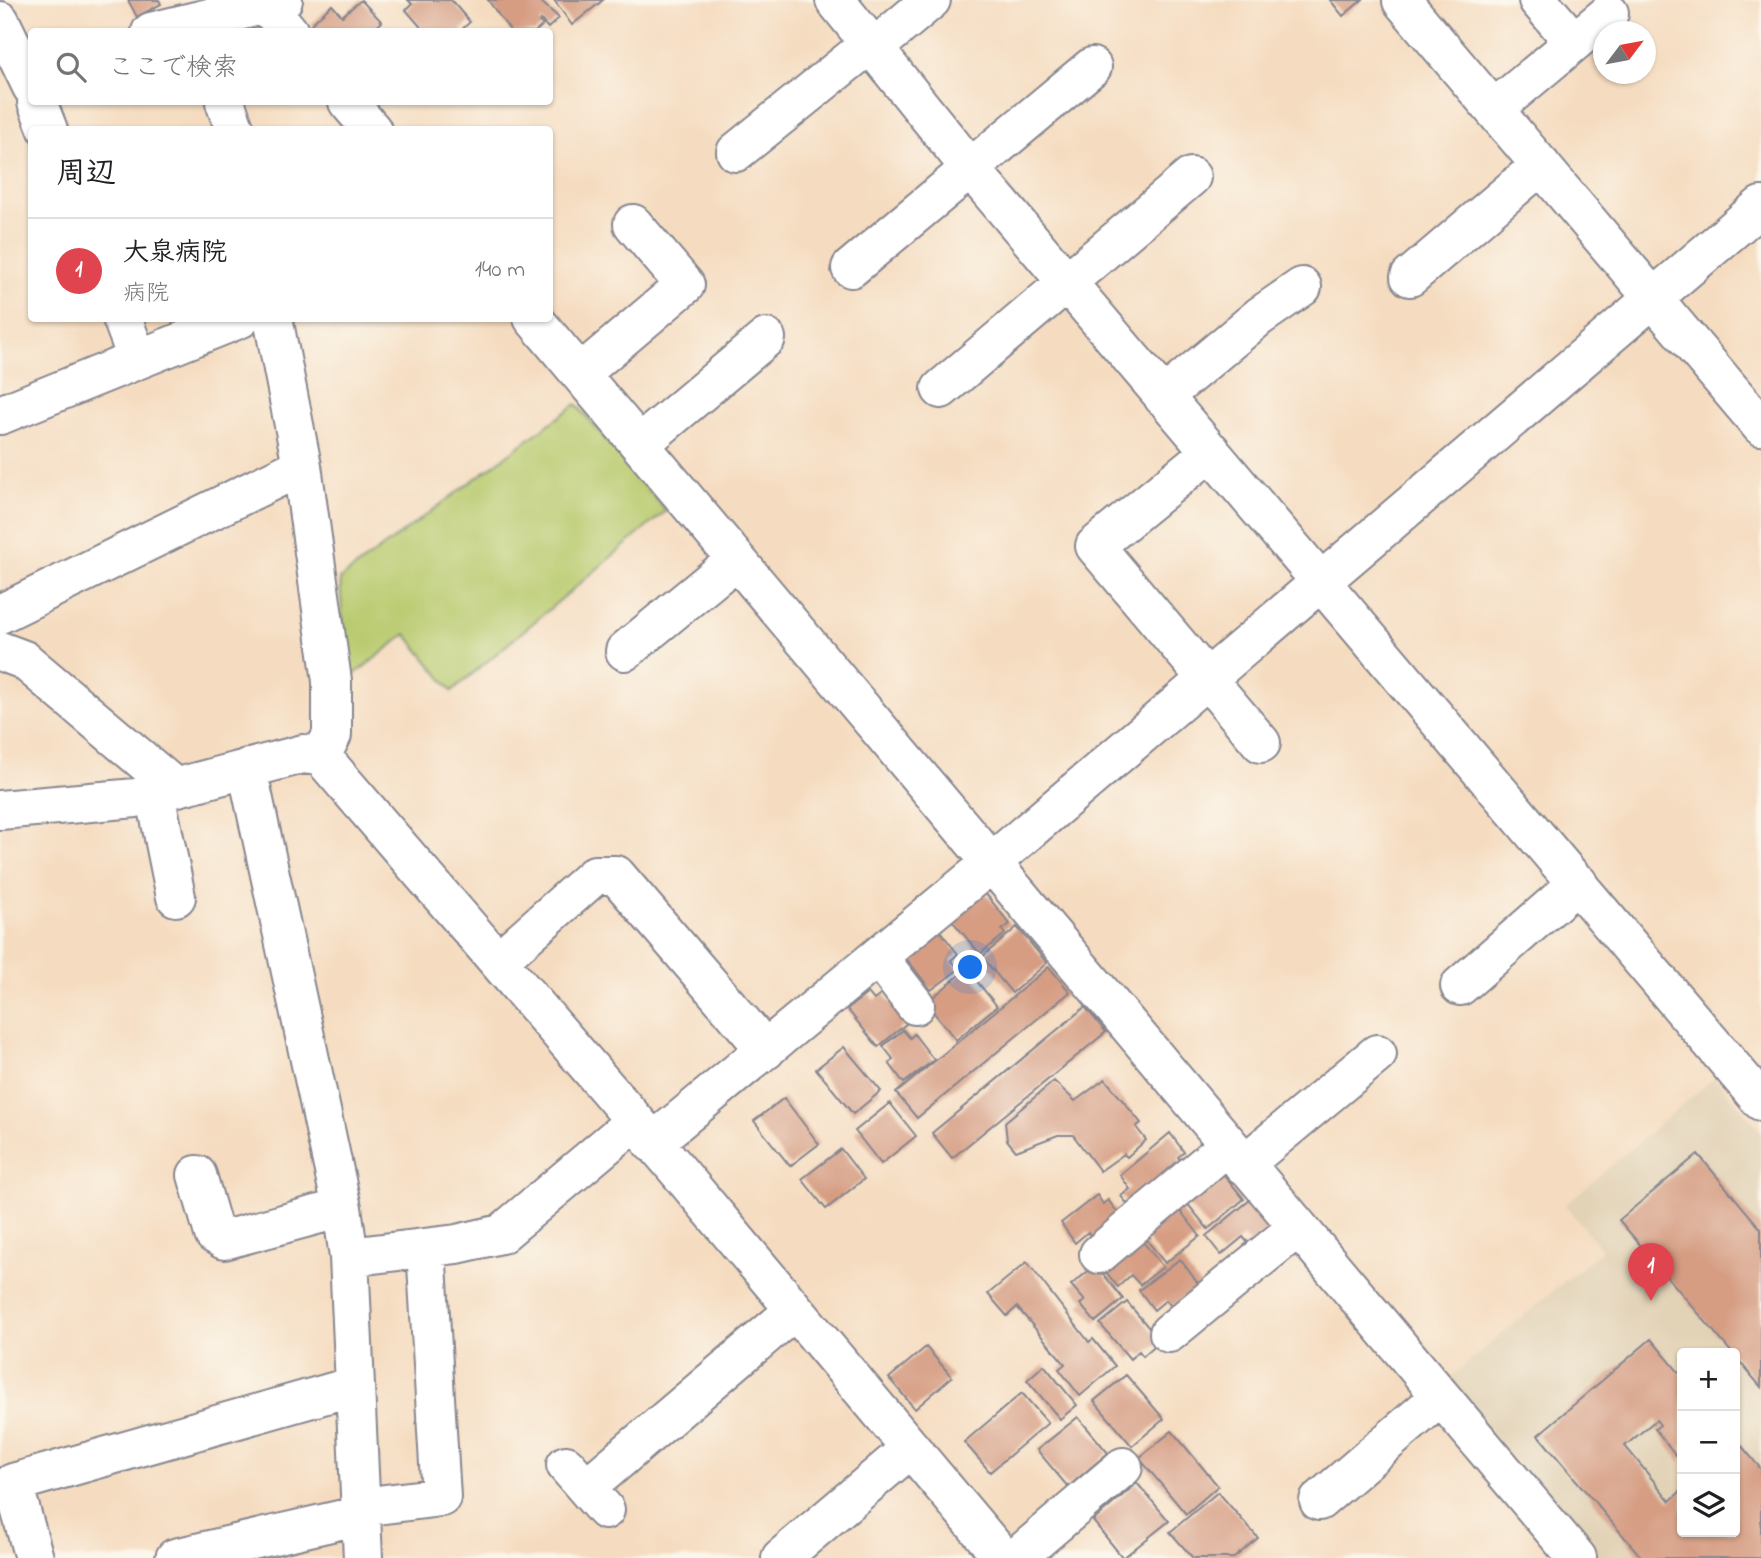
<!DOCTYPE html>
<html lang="ja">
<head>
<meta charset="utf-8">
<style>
	:root { --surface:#fff; --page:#f6f6f6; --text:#202124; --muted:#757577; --line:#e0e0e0; --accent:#ea580c }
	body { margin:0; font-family:"Indie Flower","Klee One",sans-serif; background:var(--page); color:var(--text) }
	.controls { position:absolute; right:21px; bottom:21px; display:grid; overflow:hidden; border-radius:7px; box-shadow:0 2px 5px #0004 }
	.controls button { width:63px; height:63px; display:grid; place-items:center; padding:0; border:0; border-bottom:2px solid var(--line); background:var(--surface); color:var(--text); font:35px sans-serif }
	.compass { position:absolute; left:1593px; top:21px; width:63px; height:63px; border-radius:50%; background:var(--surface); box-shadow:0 2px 5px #0004; rotate:58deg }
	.you { position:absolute; left:971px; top:968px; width:24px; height:24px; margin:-18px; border:5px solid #fff; border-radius:50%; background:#1a73e8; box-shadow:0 0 0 10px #1a73e833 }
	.badge { display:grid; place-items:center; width:46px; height:46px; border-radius:50%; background:var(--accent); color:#fff; font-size:23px; font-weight:700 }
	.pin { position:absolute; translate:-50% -58px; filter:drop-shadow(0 2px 4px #0008) }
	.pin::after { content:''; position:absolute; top:37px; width:24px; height:21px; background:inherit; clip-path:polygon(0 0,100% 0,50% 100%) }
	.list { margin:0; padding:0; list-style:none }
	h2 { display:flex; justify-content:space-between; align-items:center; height:91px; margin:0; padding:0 28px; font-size:30px }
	h2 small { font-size:23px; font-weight:400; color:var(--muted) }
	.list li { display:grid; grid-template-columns:46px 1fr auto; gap:21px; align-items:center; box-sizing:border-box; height:105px; padding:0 28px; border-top:2px solid var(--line) }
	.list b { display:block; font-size:26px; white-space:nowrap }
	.list p { margin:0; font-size:23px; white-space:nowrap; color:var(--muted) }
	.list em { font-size:23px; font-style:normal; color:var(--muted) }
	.icon { flex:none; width:38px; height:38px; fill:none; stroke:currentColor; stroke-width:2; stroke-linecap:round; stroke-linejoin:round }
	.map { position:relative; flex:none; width:1761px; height:1558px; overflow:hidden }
	.search { position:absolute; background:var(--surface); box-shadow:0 2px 5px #0004; left:28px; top:28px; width:525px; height:77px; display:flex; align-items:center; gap:18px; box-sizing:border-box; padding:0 24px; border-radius:7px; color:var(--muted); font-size:26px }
	.panel { position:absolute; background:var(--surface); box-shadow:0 2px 5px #0004; left:28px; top:126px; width:525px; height:196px; border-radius:7px }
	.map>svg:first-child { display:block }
	.built { fill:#e2d2b6; fill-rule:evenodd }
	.green { fill:#b9cb6f; stroke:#6a7d66; stroke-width:2 }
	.building { fill:#d69d83 }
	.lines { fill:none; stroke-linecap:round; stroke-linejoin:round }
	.minor-casing { stroke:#88868f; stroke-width:42 }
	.minor { stroke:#fff; stroke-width:38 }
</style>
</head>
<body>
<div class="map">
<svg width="1761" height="1558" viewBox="0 0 1761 1558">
	<rect width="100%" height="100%" fill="#fbf7ec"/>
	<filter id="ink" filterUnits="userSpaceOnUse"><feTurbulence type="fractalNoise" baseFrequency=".0143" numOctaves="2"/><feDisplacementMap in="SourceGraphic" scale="14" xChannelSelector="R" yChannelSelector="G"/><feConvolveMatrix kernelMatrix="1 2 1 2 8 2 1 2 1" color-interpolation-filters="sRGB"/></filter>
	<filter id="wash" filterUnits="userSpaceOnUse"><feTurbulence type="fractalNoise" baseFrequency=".00686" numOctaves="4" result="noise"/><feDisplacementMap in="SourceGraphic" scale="28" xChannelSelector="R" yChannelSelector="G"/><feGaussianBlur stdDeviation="1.57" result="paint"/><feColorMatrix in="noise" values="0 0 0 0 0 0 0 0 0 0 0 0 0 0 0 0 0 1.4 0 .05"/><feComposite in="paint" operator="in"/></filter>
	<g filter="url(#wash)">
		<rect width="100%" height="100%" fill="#f5dcc0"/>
		<path class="built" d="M1715 1077 1761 1132V1558H1596L1446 1381 1602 1250 1565 1205ZM1682 1353H1735V1532H1682Z"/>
		<path class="green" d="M576 404 666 511 452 691 406 634 346 681 340 579Z"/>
		<g id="blocks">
			<path class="building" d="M128 0H159L161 4 137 17Z
				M361 0 382 22 371 32H318L311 24 332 5 342 16Z
				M408 0H451L470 22 459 32H425L406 10 412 4Z
				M488 0H539L559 18 548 28 541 20 539 22 543 25 535 32H511Z
				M554 0H603L572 25Z
				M1330 0H1362L1343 16Z
				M985 893 1010 924 1002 930 1005 934 980 954 949 917Z
				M1017 927 1047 963 1012 993 982 957Z
				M940 931 958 954 951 960 959 969 931 990 906 958Z
				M1049 967 1070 992 917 1118 896 1093Z
				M967 969 997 1006 956 1040 926 1003Z
				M868 993 874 1000 883 993 907 1023 878 1047 847 1009Z
				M1085 1007 1106 1032 952 1158 932 1133Z
				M903 1030 910 1038 914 1034 934 1060 904 1083 889 1063 893 1059 883 1046Z
				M844 1047 881 1091 853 1114 816 1069Z
				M1105 1079 1141 1123 1136 1127 1146 1140 1127 1157 1124 1154 1100 1171 1073 1135H1058L1016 1151 1007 1140 1005 1122 1054 1081 1075 1101Z
				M784 1098 819 1144 790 1166 754 1121Z
				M890 1103 916 1136 881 1164 855 1131Z
				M1170 1133 1184 1152 1178 1157 1187 1170 1133 1211 1121 1196 1130 1189 1120 1175Z
				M841 1149 864 1179 826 1209 802 1179Z
				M1698 1154 1761 1229V1387L1619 1220Z
				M1217 1166 1244 1199 1208 1229 1181 1196Z
				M1097 1195 1103 1204 1108 1200 1121 1217 1097 1244 1088 1232 1075 1243 1061 1223Z
				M1250 1200 1272 1226 1250 1245 1243 1237 1221 1255 1206 1236Z
				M1175 1204 1200 1236 1165 1263 1146 1239Z
				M1139 1237 1163 1267 1140 1285 1131 1275 1118 1287 1102 1267Z
				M1180 1259 1200 1286 1172 1307 1166 1300 1154 1310 1139 1290Z
				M1027 1262 1089 1342 1093 1339 1115 1366 1080 1396 1059 1369 1065 1364 1017 1307 1007 1316 988 1294Z
				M1096 1265 1123 1299 1095 1322 1080 1304 1085 1301 1071 1285Z
				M1127 1302 1160 1341 1143 1356 1139 1351 1130 1359 1100 1324Z
				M1651 1339 1682 1376V1463L1655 1429 1660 1425 1656 1420 1625 1446 1670 1501 1682 1490V1532H1735V1438L1761 1469V1558H1642L1538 1435Z
				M926 1347 952 1377 915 1409 889 1378Z
				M1044 1365 1077 1405 1060 1419 1027 1380Z
				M1126 1375 1164 1419 1132 1446 1094 1401Z
				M1022 1393 1048 1423 990 1472 964 1442Z
				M1078 1417 1108 1453 1068 1487 1037 1450Z
				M1172 1431 1218 1486 1186 1514 1139 1458Z
				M1137 1483 1169 1521 1123 1558 1093 1521Z
				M1218 1492 1258 1538 1234 1558H1193L1170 1532Z"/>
		</g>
	</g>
	<g filter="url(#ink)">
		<use href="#blocks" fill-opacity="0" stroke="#88868f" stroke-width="2"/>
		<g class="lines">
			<g class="minor-casing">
				<path id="minor" d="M835 0 970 168 1761 1101
					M1538 0 1574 42
					M1402 1 1761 426
					M266 4 289 32
					M0 21 32 87
					M151 32 283 0
					M874 48 931 0
					M37 102 48 130
					M225 102 235 130
					M348 102 372 130
					M1494 109 1609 13
					M736 152 870 44
					M851 268 1092 67
					M1410 277 1541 165
					M122 318 137 358
					M273 318 302 466 332 681V735L321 756
					M533 318 1577 1558
					M580 374 685 285 633 224
					M941 389 1191 177
					M1163 397 1260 316 1302 287
					M0 415 241 318
					M640 444 766 338
					M1211 451 1095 546 1261 743
					M0 614 302 466
					M0 651 24 660 173 786
					M625 651 736 560
					M247 768 342 1208 349 1257 363 1558
					M155 793 176 897
					M0 810 136 798 303 754 321 756 669 1160 1003 1558
					M878 957 915 1005
					M498 961 595 875H616L766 1050
					M1460 986 1578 883
					M652 1143 990 864 1761 206
					M1243 1165 1377 1054
					M197 1175 214 1234 224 1240 342 1208
					M1099 1254 1227 1146
					M349 1257 457 1244 501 1234 634 1122
					M1169 1333 1297 1228
					M566 1465 605 1510
					M586 1488 795 1310
					M1319 1501 1440 1397
					M361 1507 441 1497 426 1248
					M34 1558 13 1483 354 1386
					M175 1558 361 1515
					M781 1558 911 1448
					M1016 1558 1123 1467"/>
			</g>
			<use href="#minor" class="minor"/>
		</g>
	</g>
</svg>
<div class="controls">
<button>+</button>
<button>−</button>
<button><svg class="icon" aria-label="layers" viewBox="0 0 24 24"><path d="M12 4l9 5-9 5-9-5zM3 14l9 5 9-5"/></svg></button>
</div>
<svg class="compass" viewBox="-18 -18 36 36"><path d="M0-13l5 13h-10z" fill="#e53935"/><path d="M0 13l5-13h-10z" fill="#757577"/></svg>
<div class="you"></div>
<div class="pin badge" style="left:1651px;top:1301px;background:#e0444e">1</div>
<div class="search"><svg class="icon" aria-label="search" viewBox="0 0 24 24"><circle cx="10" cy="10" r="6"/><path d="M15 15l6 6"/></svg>ここで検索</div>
<section class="panel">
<h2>周辺<small></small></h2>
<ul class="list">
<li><span class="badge" style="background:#e0444e">1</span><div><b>大泉病院</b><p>病院</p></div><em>140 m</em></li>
</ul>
</section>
</div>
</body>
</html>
